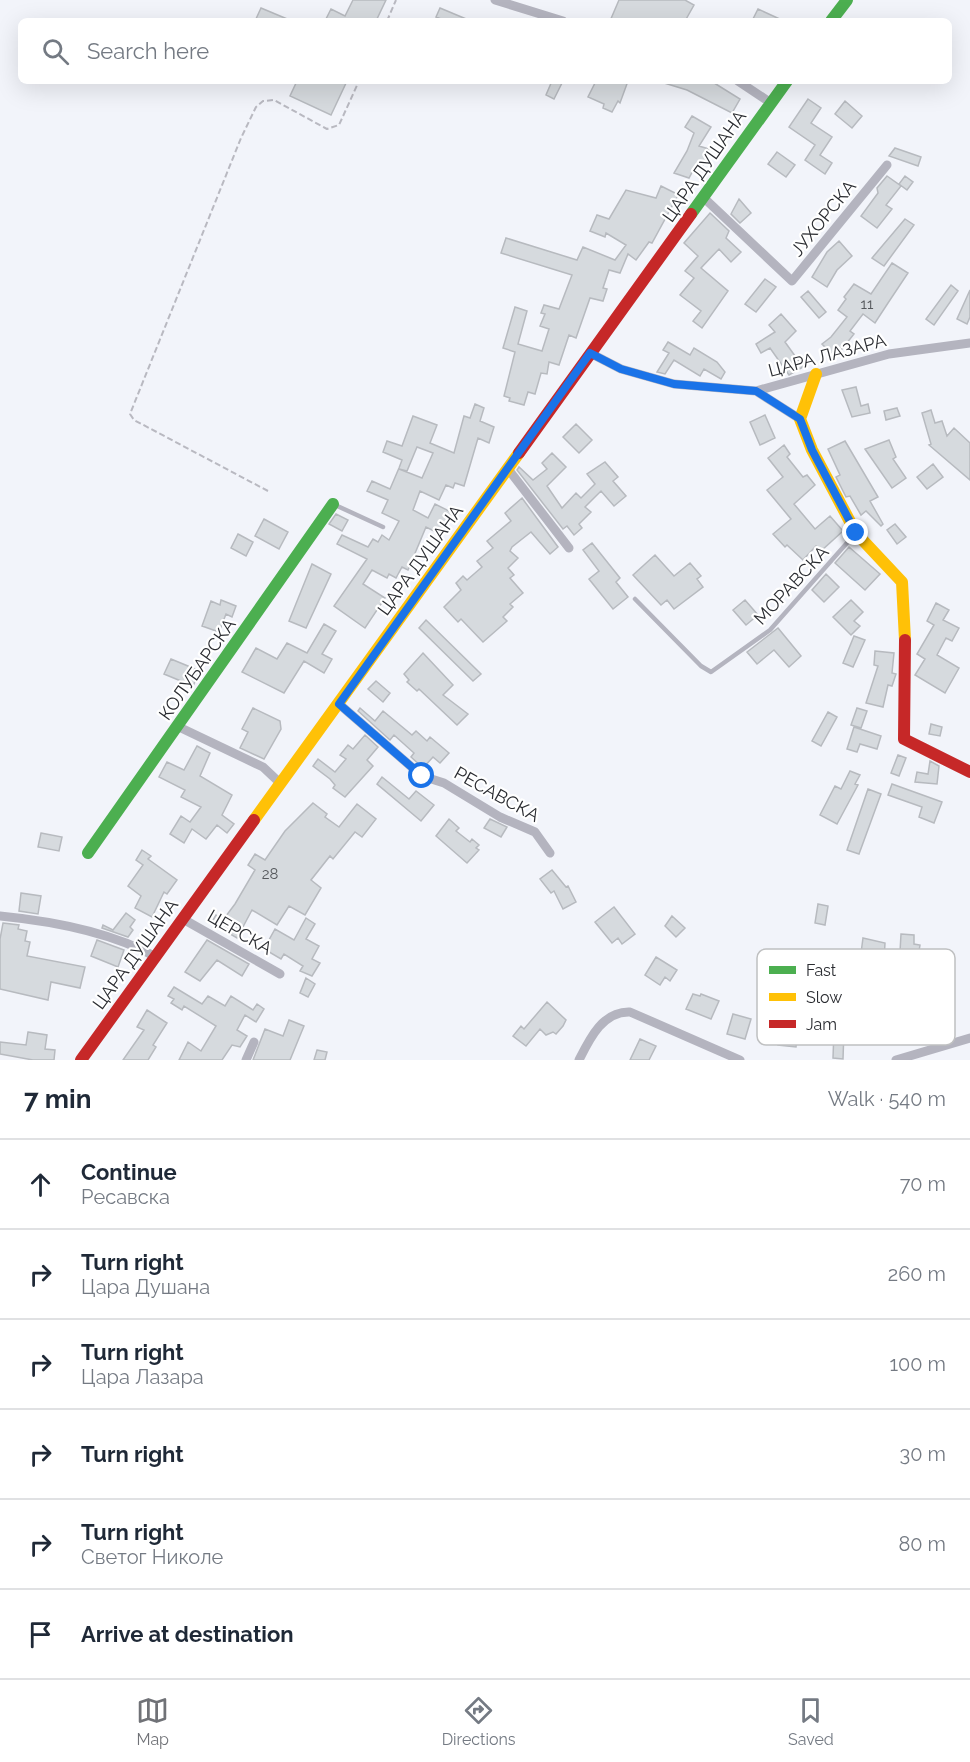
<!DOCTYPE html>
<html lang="en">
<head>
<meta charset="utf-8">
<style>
	:root { --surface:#fff; --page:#f2f2f3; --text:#1f2937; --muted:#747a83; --line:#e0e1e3; --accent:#707277 }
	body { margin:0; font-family:Raleway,sans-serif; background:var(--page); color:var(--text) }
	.stop { position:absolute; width:18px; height:18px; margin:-14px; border:4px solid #1a73e8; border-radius:50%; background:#fff }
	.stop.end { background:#1a73e8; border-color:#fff; box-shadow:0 2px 6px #0008 }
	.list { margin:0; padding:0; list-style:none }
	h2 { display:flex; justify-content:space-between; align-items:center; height:78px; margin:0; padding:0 24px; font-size:26px }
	h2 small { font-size:20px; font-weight:400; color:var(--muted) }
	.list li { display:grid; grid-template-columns:39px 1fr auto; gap:18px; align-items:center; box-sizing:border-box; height:90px; padding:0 24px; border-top:2px solid var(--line) }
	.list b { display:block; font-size:22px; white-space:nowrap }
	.list p { margin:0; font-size:20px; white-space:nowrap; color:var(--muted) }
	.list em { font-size:20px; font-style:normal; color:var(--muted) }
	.icon { flex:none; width:33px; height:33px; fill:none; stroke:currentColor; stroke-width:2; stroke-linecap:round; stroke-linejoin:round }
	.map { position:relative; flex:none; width:970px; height:1060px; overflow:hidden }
	.search { position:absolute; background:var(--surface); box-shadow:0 6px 24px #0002; left:18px; right:18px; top:18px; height:66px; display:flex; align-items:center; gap:15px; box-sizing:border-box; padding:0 21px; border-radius:9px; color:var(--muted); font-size:22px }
	.sheet { height:618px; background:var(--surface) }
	nav { display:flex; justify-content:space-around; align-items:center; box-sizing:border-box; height:84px; border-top:2px solid var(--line); background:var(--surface); font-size:16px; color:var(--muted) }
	nav a { display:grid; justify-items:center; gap:3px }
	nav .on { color:var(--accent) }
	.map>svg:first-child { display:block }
	.building { fill:#d6dade; stroke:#b7babf; stroke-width:1.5; fill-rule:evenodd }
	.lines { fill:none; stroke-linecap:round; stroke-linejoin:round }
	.path { stroke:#b9b9c1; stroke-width:2; stroke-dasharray:6 3; stroke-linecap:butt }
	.lane { stroke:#b4b4bf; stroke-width:4.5 }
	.street { stroke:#b4b4bf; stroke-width:9 }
	.fast { stroke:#4caf50; stroke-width:12 }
	.slow { stroke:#ffc107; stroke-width:12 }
	.jam { stroke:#c62828; stroke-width:12 }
	.route { stroke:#1a73e8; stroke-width:8 }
	.labels { text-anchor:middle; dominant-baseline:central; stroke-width:4.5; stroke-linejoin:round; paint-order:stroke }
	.number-label { font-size:15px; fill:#55585c }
	.street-label { font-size:18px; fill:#2a2c31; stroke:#fff }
	.key { fill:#fff; stroke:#bfc0c1; stroke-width:1.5 }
	.key-label { font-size:16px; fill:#2a2c31 }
</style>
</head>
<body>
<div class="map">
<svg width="970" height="1060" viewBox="0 0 970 1060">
	<rect width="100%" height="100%" fill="#f2f4fa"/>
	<path class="building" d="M353 0H386L376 21H325L331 9 345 16Z
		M619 0H685L694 5 685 21H610Z
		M261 8 292 21H255Z
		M440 8 471 21H446L436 17Z
		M758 9 784 21H752Z
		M297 81H347L331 115 290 96Z
		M552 81H563L554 99 546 95Z
		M596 81H628L620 103 618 101 612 112 603 108 604 104 588 97Z
		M711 81 740 99 732 113 687 90 661 82Z
		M808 99 821 108 811 123 832 137 820 155 832 163 825 174 805 160 815 145 789 127Z
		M845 101 862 116 852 128 835 114Z
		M692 116 711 127 699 146 709 149 703 165 697 163 689 178 674 173 687 151 694 133 685 127Z
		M895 148 921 157 918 166 889 156Z
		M777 152 795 165 786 177 768 164Z
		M887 176 901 186 886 205 892 209 877 228 861 216 878 193 877 188Z
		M905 176 913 182 907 190 899 184Z
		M661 186 677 194V197L652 243 649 242 636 260 628 254 620 273 609 270 603 288 607 289 603 301 590 298 576 338 569 335 559 365 549 362 547 374 541 373 535 394 528 392 524 405 509 401 510 398 504 396 515 352 503 348 515 307 527 311 518 344 542 351 549 329 540 326 545 314 541 313 544 305 559 309 572 275 501 253 506 238 577 260 583 247 615 260 626 245 606 233 605 237 590 231 597 215 609 219 626 190 656 198Z
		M739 199 751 213 740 223 731 214Z
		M710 213 729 231 726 238 741 252 731 262 719 249 701 268 728 291 702 328 693 321 701 311 680 295 694 278 685 271 698 256 684 243Z
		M905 219 914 225 884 266 872 258Z
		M839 241 852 256 837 270 827 287 812 277 827 252Z
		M892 263 908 273 888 303 875 323 863 314 850 331 854 334 843 348 837 354 834 351 831 353 822 344 831 337 847 317 838 310 846 299 844 297 854 284 871 294Z
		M765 279 776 287 756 312 745 304Z
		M951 285 958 291 934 325 926 319Z
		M970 290V317L967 324 957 319Z
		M808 291 826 312 819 318 801 297Z
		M781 314 796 331 785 342 803 367 789 375 770 348 761 353 756 344 775 332 769 325Z
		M668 342 690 355 694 348 717 362 725 372 721 379 704 369 700 376 674 360 665 374 657 372 669 353 663 350Z
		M856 387 861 406 868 404 870 413 852 417 842 390Z
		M475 404 484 408 480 421 494 427 489 443 478 438 464 486 455 483 453 488 446 485 439 500 420 491 413 510 428 518 435 504 453 513 442 535 426 527 408 570 402 567 396 578 389 574 387 578 372 570 363 584 385 598 365 628 334 606 367 559 337 544 342 535 368 547 373 539 378 542 382 535 389 540 399 521 382 513 388 500 367 491 372 481 390 489 399 468 402 460 383 452 387 441 402 446 413 416 437 425 430 443 454 453 464 416 470 418ZM417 447 433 453 422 478 399 469 407 471Z
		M897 408 900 416 886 420 884 411Z
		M931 410 935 423 942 421 947 436 954 428 970 443V480L929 445 931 444 922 413Z
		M765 415 775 438 760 445 750 422Z
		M576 424 592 440 579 453 563 437Z
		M889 440 896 457 893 459 906 478 892 488 865 449Z
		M845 441 878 497 870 501 883 524 881 526 866 511 861 515 850 496 846 497 836 477 840 475 828 449Z
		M784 445 790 454 787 457 803 477 807 475 815 485 794 504 815 529 830 516 843 531 822 550 816 546 803 560 787 545 785 547 773 534 791 519 767 490 783 477 768 458Z
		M552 453 566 467 547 486 562 508 576 493 581 498 595 484 587 474 605 462 618 477 613 481 626 496 614 506 601 491 585 507 591 512 579 524 582 528 574 535 567 526 563 529 517 470 519 467 533 480 547 469 542 463Z
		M933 464 943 477 927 489 917 477Z
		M522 498 558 547 550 554 531 532 512 547 510 551 518 558 508 568 514 575 510 578 523 593 510 604 513 607 503 617 507 621 483 642 461 619 458 622 444 607 461 590 456 583 463 576 467 580 482 567 477 561 493 548 487 541 511 521 505 513Z
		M336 514 348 520 342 531 329 524Z
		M264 519 288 532 279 549 255 536Z
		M895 524 906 537 897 544 887 530Z
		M238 534 253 542 246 556 231 548Z
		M592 543 620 578 616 582 628 597 613 609 589 579 599 571 583 550Z
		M849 547 880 574 865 590 835 563Z
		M655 555 674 576 690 563 701 576 697 579 703 587 674 609 667 600 661 605 633 575Z
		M312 564 331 574 306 628 289 621Z
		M826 574 839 587 824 602 812 590Z
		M221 600 236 606 232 617 226 614 219 632 202 626 211 601 220 605Z
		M745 600 758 615 746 625 733 610Z
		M851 600 863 612 854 621 860 626 851 635 833 617Z
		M936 603 949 610 943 620 959 628 952 641 946 638 937 655 959 668 945 693 915 675 925 659 917 654 934 625 927 621Z
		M426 620 481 674 473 681 419 628Z
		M324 624 336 631 322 654 332 659 324 673 304 661 284 693 242 672 256 648 277 659 287 643 307 653Z
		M778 628 801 656 789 667 774 650 757 664 747 652Z
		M854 636 865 640 853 667 843 663Z
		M875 651 894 653 892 673 896 674 892 686 888 685 883 707 866 703 878 666 874 665Z
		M423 653 453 685 443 695 468 714 457 725 419 689 417 691 407 682 409 680 404 674Z
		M171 659 200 671 193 686 164 674Z
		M376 681 390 693 383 702 368 689Z
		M253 708 280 721 281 729 264 759 240 748 248 732 242 729Z
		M360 708 375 721 383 711 412 735 416 731 427 741 430 737 449 753 440 763 433 757 423 768 411 757 414 753 394 735 390 740 358 711Z
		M857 708 867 711 861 728 851 725Z
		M828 712 837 717 821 746 812 741Z
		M931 724 942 727 940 736 929 734Z
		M854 727 881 736 877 749 860 744 857 752 847 749Z
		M365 735 378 747 367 760 373 766 345 797 333 788 335 785 330 779 313 766 318 759 335 772 346 759 340 755 348 745 353 749Z
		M197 746 210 753 200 776 232 795 222 815 234 824 227 833 217 825 206 839 192 829 184 843 170 834 181 816 190 822 201 807 181 797 185 790 159 777 167 762 184 770Z
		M898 755 906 758 899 776 891 773Z
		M930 761 939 766 937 784 915 782 917 772 928 774Z
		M850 771 860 775 855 784 858 785 837 824 820 815 835 786 841 789Z
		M382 777 409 799 416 791 434 805 421 821 377 784Z
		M892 784 942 802 934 823 919 817 922 807 888 795Z
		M868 789 881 794 859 854 847 850Z
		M313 803 327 814 325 817 339 827 357 804 376 819 362 837 355 832 333 859 330 856 311 880 321 888 305 915 289 906 277 925 252 910 237 938 211 923 216 915 223 920 235 904 255 870 248 865 255 854 265 860 285 831Z
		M449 819 459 828 456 831 470 842 472 839 479 845 476 848 479 850 467 863 436 836Z
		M490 819 507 827 501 837 484 828Z
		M41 833 62 837 59 851 38 847Z
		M142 850 151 856 148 859 177 880 167 894 164 892 152 917 135 908 141 896 128 886 143 865 136 860Z
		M552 870 566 887 568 886 576 902 563 909 554 891 551 893 540 879Z
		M21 893 41 896 38 914 19 911Z
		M818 904 828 906 825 925 815 923Z
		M614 907 635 934 622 944 618 938 612 943 595 922Z
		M126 913 135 920 130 927 133 930 128 937 102 928 103 925 113 930Z
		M672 916 685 928 676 937 665 926Z
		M306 918 315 924 306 939 319 946 312 959 320 963 312 976 300 971 303 966 284 954 281 959 264 949 275 929 294 940Z
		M3 923 19 925 18 929 27 931 25 941 30 942 27 956 85 967 80 988 51 982 48 1000 0 989V939Z
		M901 934 914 935V944L920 945 919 951 941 952 940 962 945 963V974L911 973 912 953 900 952Z
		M863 938 885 943 880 1028 847 1026 846 1030H844L843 1059 833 1058 834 1030 809 1028V1033L799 1032 801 1017 818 1018 821 986 841 988 838 1008 859 1009 860 962 826 960 827 951 861 953Z
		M97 940 124 950 118 967 91 956Z
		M207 940 249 964 242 976 217 960 200 981 185 972Z
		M656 957 677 970 670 981 665 977 660 985 645 975Z
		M306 978 315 984 308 997 300 993Z
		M174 987 202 1004 208 996 225 1006 231 996 253 1010 257 1004 264 1009 256 1022 245 1015 237 1030 247 1036 240 1047 232 1045 222 1060H179L188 1042 201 1051 216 1026 184 1006 182 1010 171 1003 174 999 168 996Z
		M693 994 700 996 701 994 719 1001 711 1019 686 1009Z
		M547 1002 566 1020 563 1026 556 1034 553 1032 546 1035 540 1029 526 1046 513 1036 521 1026 524 1029Z
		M147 1010 167 1023 153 1045 156 1047 148 1060H123L144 1030 137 1027Z
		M733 1014 751 1019 745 1039 727 1034Z
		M289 1020 304 1026 290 1060H253L265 1029 283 1036Z
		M780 1026 798 1028 796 1047 778 1045Z
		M28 1032 47 1035 45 1049 55 1050 54 1060H33L0 1054V1042L26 1045Z
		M640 1039 656 1046 649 1060H630Z
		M317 1050 327 1052 325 1060H314Z"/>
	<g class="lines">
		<path class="path" d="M387 21 396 0
			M268 491 134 420 130 414 241 138 256 107 263 101 274 100 327 129 339 125 359 81"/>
		<path class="lane" d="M333 504 383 527
			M635 599 701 666 711 672 770 630 854 535"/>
		<path class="street" d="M495 0 563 21
			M738 81 771 103
			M704 198 792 281 887 165
			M590 353 621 369 674 384 756 391 889 354 970 343
			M756 391 800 419
			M508 469 569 548
			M339 704 422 776 444 783 500 817 535 832 550 853
			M179 727 263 767 280 783
			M0 916C51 921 111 932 156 957
			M183 919 280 974
			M246 1060 254 1042
			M579 1060C590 1038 603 1011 630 1012L740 1060
			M896 1060 970 1038"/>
		<path class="fast" d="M831 21 847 0
			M691 214 787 81
			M88 853 333 504"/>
		<path class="slow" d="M816 374 800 419 812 450 856 533 902 582 905 640
			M254 820 519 453"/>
		<path class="jam" d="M519 453 691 214
			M905 640 904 739 970 772
			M81 1060 254 820"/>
	</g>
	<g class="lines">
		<path class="route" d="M422 776 339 704 590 353 621 369 674 384 756 391 800 419 812 450 856 533"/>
	</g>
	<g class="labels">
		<g class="number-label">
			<text x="867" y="304">11</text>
			<text x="270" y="874">28</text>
		</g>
		<g class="street-label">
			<text transform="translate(704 166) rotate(-55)">ЦАРА ДУШАНА</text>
			<text transform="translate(823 218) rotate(-51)">ЈУХОРСКА</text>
			<text transform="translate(827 355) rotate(-15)">ЦАРА ЛАЗАРА</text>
			<text transform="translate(420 560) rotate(-54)">ЦАРА ДУШАНА</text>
			<text transform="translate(791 585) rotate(-47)">МОРАВСКА</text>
			<text transform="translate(197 669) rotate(-55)">КОЛУБАРСКА</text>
			<text transform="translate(497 794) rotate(29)">РЕСАВСКА</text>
			<text transform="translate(240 932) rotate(30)">ЦЕРСКА</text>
			<text transform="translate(135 954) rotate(-54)">ЦАРА ДУШАНА</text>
		</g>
	</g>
	<rect x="757" y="949" width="198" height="96" rx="9" class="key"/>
	<rect x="769" y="966" width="27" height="8" fill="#4caf50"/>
	<rect x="769" y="993" width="27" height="8" fill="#ffc107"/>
	<rect x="769" y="1020" width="27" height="8" fill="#c62828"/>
	<g class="key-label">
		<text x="806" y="976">Fast</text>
		<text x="806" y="1003">Slow</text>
		<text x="806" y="1030">Jam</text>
	</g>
</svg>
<div class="stop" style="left:422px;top:776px"></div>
<div class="stop end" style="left:856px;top:533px"></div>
<div class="search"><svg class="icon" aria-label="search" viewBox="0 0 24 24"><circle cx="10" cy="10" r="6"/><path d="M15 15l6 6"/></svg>Search here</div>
</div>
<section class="sheet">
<h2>7 min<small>Walk · 540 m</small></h2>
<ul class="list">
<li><svg class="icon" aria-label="ahead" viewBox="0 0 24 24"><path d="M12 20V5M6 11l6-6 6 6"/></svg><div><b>Continue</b><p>Ресавска</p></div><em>70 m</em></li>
<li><svg class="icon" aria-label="right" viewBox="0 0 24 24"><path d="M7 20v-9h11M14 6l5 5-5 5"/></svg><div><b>Turn right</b><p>Цара Душана</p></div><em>260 m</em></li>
<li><svg class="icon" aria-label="right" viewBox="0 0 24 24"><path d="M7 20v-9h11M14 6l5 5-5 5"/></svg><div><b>Turn right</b><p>Цара Лазара</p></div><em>100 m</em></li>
<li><svg class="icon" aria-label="right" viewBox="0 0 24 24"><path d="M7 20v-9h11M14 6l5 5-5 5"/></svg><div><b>Turn right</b></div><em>30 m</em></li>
<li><svg class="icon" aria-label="right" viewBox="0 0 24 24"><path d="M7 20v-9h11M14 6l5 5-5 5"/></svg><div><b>Turn right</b><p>Светог Николе</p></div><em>80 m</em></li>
<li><svg class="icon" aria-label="arrive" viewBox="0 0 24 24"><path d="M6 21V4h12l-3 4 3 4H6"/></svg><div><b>Arrive at destination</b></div></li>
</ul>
</section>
<nav>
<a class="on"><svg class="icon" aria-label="map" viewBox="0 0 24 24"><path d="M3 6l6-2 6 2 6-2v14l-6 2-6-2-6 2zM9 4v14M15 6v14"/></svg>Map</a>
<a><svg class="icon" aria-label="directions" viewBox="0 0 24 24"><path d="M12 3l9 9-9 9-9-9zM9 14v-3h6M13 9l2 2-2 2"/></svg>Directions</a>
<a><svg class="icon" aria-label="saved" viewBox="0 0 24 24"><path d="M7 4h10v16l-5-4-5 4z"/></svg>Saved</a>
</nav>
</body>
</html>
